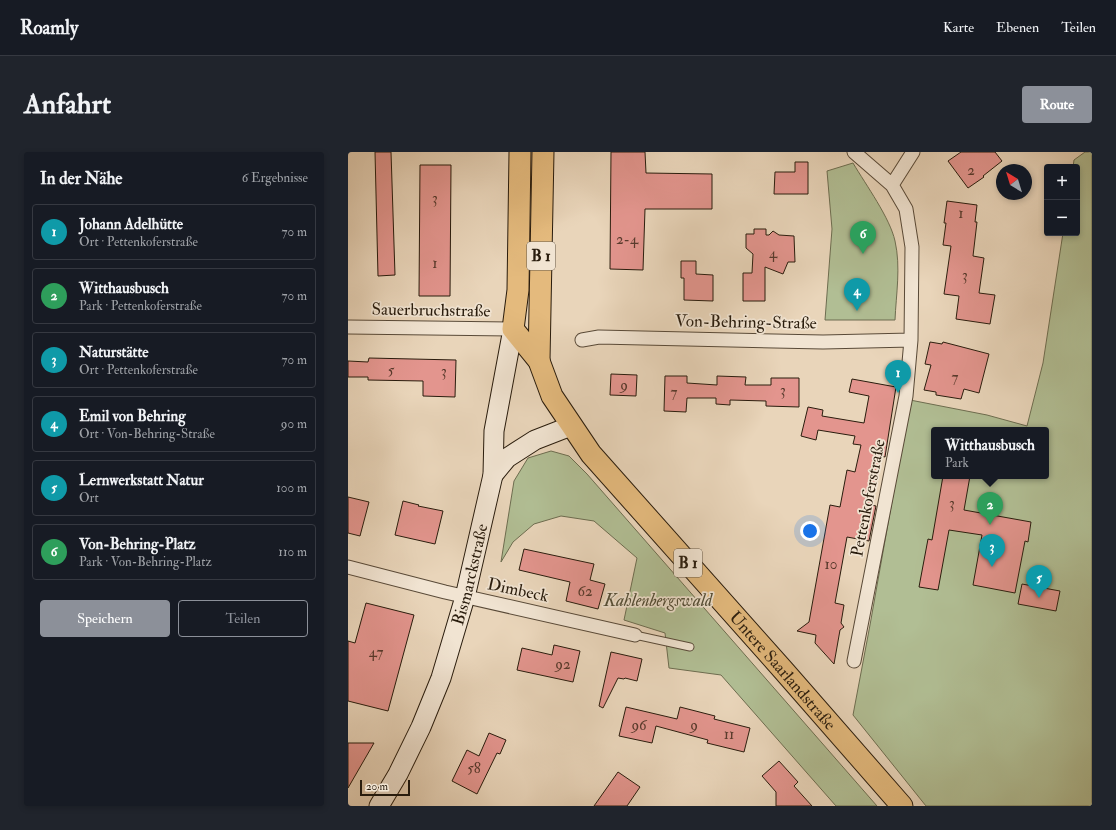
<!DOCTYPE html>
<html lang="de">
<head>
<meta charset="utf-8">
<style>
	:root { --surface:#171b24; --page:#20242c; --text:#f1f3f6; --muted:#9ea1a6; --line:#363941; --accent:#8c9099 }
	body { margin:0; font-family:"IM FELL Double Pica",serif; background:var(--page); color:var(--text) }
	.controls { position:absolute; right:12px; top:12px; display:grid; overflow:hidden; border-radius:4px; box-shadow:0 2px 6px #0003 }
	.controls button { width:36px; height:36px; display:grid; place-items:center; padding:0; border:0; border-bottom:1px solid var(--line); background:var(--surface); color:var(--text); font:20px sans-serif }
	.compass { position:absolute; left:648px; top:12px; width:36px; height:36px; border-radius:50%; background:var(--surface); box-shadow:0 2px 6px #0003; rotate:322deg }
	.scale { position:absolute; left:12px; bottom:10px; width:50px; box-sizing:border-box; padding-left:4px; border:2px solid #291c0d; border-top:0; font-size:11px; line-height:14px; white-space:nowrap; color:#291c0d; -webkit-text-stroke:3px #f1e4d2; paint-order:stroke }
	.you { position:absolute; left:462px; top:379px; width:14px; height:14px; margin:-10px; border:3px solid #fff; border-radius:50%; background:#1a73e8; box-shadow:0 0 0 6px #1a73e833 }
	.badge { display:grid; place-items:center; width:26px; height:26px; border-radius:50%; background:var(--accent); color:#fff; font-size:13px; font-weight:700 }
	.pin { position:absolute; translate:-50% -33px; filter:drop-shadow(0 1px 2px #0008) }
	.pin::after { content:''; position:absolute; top:21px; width:14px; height:12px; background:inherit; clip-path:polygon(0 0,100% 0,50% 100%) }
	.popup { position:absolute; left:583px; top:275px; width:118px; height:52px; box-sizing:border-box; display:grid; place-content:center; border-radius:4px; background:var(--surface); filter:drop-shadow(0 1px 3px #0005); font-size:13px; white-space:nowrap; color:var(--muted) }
	.popup b { font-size:15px; color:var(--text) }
	.popup::after { content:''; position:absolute; left:50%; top:100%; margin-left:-8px; border:8px solid transparent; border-top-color:var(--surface) }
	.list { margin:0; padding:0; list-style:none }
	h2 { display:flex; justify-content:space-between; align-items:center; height:52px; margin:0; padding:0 16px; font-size:17px }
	h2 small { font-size:13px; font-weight:400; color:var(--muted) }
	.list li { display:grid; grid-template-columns:26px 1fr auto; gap:12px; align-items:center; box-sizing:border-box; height:56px; margin:0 8px 8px; padding:0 8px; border:1px solid var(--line); border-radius:4px }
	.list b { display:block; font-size:15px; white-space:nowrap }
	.list p { margin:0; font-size:13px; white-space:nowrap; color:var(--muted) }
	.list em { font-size:13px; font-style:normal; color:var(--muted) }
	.actions { display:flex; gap:8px; padding:12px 16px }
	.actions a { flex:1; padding:9px 0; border:1px solid var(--accent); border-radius:4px; text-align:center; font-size:14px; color:var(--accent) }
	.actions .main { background:var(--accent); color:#fff }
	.map { position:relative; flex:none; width:744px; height:654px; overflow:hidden; border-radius:4px }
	header { display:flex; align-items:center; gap:24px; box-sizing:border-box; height:56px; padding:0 20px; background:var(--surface); border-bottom:1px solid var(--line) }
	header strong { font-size:19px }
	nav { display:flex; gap:22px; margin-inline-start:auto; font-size:14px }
	.intro { display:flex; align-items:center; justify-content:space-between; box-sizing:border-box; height:96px; padding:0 24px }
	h1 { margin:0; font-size:28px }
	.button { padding:10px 18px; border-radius:4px; background:var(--accent); color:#fff; font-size:14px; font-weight:700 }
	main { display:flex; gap:24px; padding:0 24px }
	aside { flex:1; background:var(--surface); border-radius:4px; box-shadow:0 2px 6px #0003 }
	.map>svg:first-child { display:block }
	.green { fill:#b1be94; stroke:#6d6d50; fill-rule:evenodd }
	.building { fill:#e3958e; stroke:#291c0d }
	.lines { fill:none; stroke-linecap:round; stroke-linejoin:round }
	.service-casing { stroke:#594a38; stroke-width:9 }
	.minor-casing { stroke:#594a38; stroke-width:15 }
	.secondary-casing { stroke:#291c0d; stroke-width:21 }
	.primary-casing { stroke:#291c0d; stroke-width:23 }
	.service { stroke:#f1e4d2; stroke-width:7 }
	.minor { stroke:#f1e4d2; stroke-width:13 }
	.secondary { stroke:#f1e4d2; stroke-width:19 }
	.primary { stroke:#e4ba7d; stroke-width:21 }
	.labels { text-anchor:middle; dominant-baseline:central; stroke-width:3.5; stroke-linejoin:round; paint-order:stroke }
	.number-label { font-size:15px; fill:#583a2d }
	.shield { fill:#f1e4d2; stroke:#655848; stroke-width:1 }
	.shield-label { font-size:16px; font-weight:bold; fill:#291c0d }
	.street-label { font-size:17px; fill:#291c0d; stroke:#f1e4d2 }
	.park-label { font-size:17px; font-style:italic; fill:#524d36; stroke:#f1e4d2 }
</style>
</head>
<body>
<header>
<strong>Roamly</strong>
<nav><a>Karte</a><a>Ebenen</a><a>Teilen</a></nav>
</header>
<div class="intro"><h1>Anfahrt</h1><a class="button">Route</a></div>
<main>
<aside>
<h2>In der Nähe<small>6 Ergebnisse</small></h2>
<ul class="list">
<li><span class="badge" style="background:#0f9aa8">1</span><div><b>Johann Adelhütte</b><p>Ort · Pettenkoferstraße</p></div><em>70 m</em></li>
<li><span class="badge" style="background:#2e9e5b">2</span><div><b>Witthausbusch</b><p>Park · Pettenkoferstraße</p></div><em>70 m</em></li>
<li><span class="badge" style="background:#0f9aa8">3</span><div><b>Naturstätte</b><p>Ort · Pettenkoferstraße</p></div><em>70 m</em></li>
<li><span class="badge" style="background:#0f9aa8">4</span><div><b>Emil von Behring</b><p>Ort · Von-Behring-Straße</p></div><em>90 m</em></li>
<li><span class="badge" style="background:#0f9aa8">5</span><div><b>Lernwerkstatt Natur</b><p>Ort</p></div><em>100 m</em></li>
<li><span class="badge" style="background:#2e9e5b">6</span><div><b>Von-Behring-Platz</b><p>Park · Von-Behring-Platz</p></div><em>110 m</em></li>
</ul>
<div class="actions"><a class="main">Speichern</a><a>Teilen</a></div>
</aside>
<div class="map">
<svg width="744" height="654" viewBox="0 0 744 654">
	<rect width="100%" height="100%" fill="#e9d5ba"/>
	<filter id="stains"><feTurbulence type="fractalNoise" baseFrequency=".005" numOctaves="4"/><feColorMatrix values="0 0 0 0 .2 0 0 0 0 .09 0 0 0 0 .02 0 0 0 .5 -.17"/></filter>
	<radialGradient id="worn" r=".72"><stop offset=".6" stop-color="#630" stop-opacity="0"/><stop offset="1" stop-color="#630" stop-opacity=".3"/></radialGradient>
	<path class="green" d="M737 0H744V654H578L505 563 522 473 562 248 639 263 679 274 695 211 715 81H729V15H725L726 8ZM586 278H698V324H586Z
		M505 11C518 33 542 66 547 89 553 115 548 143 547 168H477L484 77 479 19Z
		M203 299 221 304 239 322 529 654H488L373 523 321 516 317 481 276 468 289 406 246 369 213 364 186 372 165 390 153 410 166 329 180 306Z"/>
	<path class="building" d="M27 0H43L47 123 30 124Z
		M263 0H297L298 21 364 22V57H297L295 118 262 117Z
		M613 0H647L654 9 635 24 636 25 620 36 600 9Z
		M447 10H460V42H426L427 20H447Z
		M72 13H103L102 144H71Z
		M599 49 629 53 627 70H629L625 104 636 106 631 141 647 143 642 172 608 167 611 144 596 142 603 94 595 93 598 71H596Z
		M406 77H418V83H421L425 79 431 83 446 84 447 110H440L435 122 417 115V149H395V121H404L405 102 398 96V82H406Z
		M333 109H348V122L365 123V149L336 148V126H333Z
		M582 190 594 192 595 190 641 202 631 241 616 237 613 247 588 243V240L576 238 583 213 577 212Z
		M21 206 108 208 107 245 75 244V229L20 228V225H0V209L20 210Z
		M263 222 289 223 288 244 262 243Z
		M317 224H339V231L369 233V224L398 225 397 233H423V226H451V255L418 254V249L382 248V253L368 252V246H339L338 260 316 259Z
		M504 227 548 235 537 305 533 304 523 353 528 354 521 389 499 385 487 451 496 453 493 471 496 475 492 478 486 512 467 491 468 483 449 479 461 470 482 353 492 355 499 318 507 320 513 293 505 292 507 284 470 278 468 288 453 284 460 255 475 258 474 264 516 271 521 244 501 240Z
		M595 324H622L616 358 683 370 680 390 677 389 667 441 625 433 634 383 601 378 590 438 571 435 580 387 584 388Z
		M0 345 21 350 12 384 0 381Z
		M55 349 71 353 70 354 95 359 87 392 47 383Z
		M176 397 246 412 242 428 257 432 250 457 218 449 222 430 171 418Z
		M674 432 712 439 708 459 670 452Z
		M18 451 66 463 40 559 0 549V489L7 491Z
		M206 493 232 499 225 530 169 518 174 496 204 503Z
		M263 500 294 507 289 529 277 526 276 527 270 526 255 556 251 554Z
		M278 555 329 567 332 555 367 564 366 567 402 576 396 600 359 591 360 588 308 574 304 591 271 584Z
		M141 581 158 588 152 602 149 601 129 642 104 629 119 598 131 604Z
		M0 591H26L0 636Z
		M431 609 450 630 446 634 464 654H428V640L414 624Z
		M270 620 292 635 279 654H246Z"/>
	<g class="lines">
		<g class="service-casing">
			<path id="service" d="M287 483 342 495"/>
		</g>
		<g class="minor-casing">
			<path id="minor" d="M544 33 565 0
				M0 175 165 177
				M234 188 251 185 475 190 563 188
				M0 415 97 440 287 483
				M506 509 558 244 563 188 564 95 558 57 544 33 506 0"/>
		</g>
		<g class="secondary-casing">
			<g id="secondary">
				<path d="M145 323 159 306 187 288 223 274"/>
				<path id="s1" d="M31 654 50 622 73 575 93 526 117 445 145 323 146 279 165 177"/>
			</g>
		</g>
		<g class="primary-casing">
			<g id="primary">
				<path id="s2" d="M172 0 170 138 165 177 191 209 204 244 243 302 436 519 554 654"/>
				<path d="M191 209 195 0"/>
			</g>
		</g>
		<use href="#service" class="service"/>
		<use href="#minor" class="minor"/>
		<use href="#secondary" class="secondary"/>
		<use href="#primary" class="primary"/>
	</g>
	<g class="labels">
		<g class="number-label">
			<text x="623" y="18">2</text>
			<text x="87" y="46">3</text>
			<text x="613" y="61">1</text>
			<text x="279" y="87">2-4</text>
			<text x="425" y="101">4</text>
			<text x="87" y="111">1</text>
			<text x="617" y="123">3</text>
			<text x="43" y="218">5</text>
			<text x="96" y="219">3</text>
			<text x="607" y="225">7</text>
			<text x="276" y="233">9</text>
			<text x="435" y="238">3</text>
			<text x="326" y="240">7</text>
			<text x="604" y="351">3</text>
			<text x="483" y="412">10</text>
			<text x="237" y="439">62</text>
			<text x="28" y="500">47</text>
			<text x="215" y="512">92</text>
			<text x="291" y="573">96</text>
			<text x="346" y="573">9</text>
			<text x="381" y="582">11</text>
			<text x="126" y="616">58</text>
		</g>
		<g class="shield">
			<rect x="179" y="90" width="28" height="28" rx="3"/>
			<rect x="326" y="397" width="28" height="28" rx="3"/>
		</g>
		<g class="shield-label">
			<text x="193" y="104">B 1</text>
			<text x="340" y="411">B 1</text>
		</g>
		<g class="street-label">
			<text transform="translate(83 158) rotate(1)">Sauerbruchstraße</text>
			<text transform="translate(398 170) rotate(1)">Von-Behring-Straße</text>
			<text transform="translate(520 346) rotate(-79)">Pettenkoferstraße</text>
			<text stroke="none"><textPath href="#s1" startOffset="250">Bismarckstraße</textPath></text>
			<text transform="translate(170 438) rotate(12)">Dimbeck</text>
			<text stroke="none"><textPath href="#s2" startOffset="615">Untere Saarlandstraße</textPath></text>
		</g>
		<g class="park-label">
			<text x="310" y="448">Kahlenbergswald</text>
		</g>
	</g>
	<rect width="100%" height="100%" filter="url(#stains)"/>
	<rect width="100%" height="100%" fill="url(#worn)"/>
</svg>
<div class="controls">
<button>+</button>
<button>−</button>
</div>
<svg class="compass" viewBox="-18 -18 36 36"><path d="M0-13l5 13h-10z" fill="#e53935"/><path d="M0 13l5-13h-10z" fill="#9ea1a6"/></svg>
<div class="scale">20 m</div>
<div class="you"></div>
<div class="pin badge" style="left:550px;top:241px;background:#0f9aa8">1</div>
<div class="pin badge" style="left:642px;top:373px;background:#2e9e5b">2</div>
<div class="popup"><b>Witthausbusch</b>Park</div>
<div class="pin badge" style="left:644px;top:415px;background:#0f9aa8">3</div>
<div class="pin badge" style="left:509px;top:159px;background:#0f9aa8">4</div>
<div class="pin badge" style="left:691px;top:446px;background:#0f9aa8">5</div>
<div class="pin badge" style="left:515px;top:102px;background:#2e9e5b">6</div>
</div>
</main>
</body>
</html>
